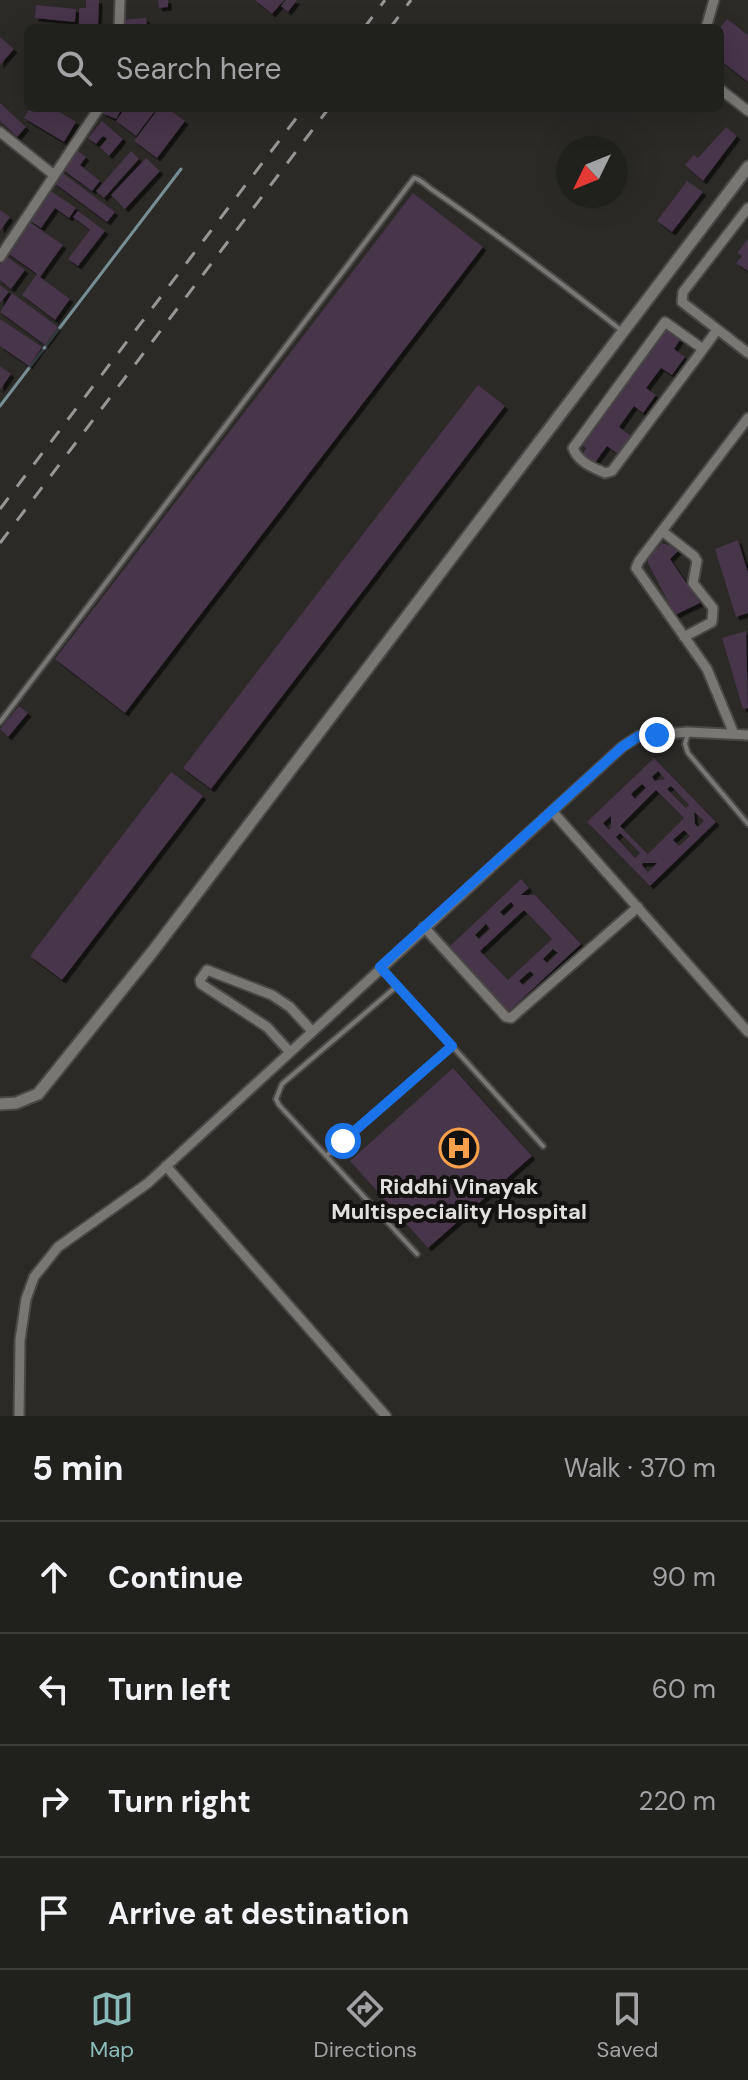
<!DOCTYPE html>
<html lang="en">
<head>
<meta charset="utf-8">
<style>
	:root { --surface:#20201d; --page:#2d2d2a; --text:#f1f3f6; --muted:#a2a3a4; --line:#3d3e3b; --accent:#8bbbb9 }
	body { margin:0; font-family:"DM Sans",sans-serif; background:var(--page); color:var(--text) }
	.compass { position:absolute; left:556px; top:136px; width:72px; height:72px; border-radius:50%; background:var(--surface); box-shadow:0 8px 32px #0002; rotate:227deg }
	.stop { position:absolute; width:24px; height:24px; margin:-18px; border:6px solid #1a73e8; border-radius:50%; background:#fff }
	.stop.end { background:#1a73e8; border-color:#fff; box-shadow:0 2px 8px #0008 }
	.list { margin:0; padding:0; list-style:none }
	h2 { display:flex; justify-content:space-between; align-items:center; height:104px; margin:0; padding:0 32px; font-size:34px }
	h2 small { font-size:26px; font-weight:400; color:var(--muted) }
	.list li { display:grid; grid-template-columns:52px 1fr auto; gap:24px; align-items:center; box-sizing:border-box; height:112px; padding:0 32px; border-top:2px solid var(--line) }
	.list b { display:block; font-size:30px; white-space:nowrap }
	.list em { font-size:26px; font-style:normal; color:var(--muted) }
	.icon { flex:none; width:44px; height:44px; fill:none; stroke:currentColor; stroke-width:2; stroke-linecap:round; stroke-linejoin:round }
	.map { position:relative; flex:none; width:748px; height:1416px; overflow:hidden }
	.search { position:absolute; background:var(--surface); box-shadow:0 8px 32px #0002; left:24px; right:24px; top:24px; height:88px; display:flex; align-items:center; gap:20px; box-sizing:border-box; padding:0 28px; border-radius:12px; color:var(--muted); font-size:30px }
	.sheet { height:552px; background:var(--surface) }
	nav { display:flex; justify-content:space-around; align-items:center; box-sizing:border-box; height:112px; border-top:2px solid var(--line); background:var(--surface); font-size:22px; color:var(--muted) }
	nav a { display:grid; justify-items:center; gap:4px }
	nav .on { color:var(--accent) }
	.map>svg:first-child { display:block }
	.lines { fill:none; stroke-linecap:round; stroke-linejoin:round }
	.stream { stroke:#788e94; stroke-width:3 }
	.building { fill:#463448; fill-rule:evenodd; filter:url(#shadow) }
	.service-casing { stroke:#494846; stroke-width:8 }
	.minor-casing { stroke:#494846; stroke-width:13 }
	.tertiary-casing { stroke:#494846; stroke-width:15 }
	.service { stroke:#797774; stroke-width:4 }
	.minor { stroke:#797774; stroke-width:9 }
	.tertiary { stroke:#797774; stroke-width:11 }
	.rail { stroke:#989795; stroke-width:3; stroke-dasharray:14 14; stroke-linecap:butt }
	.route { stroke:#1a73e8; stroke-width:10 }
	.labels { text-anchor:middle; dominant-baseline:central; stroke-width:8; stroke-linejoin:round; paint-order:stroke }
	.poi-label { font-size:22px; font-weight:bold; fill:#e1e0de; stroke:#131211 }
</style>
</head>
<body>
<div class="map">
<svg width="748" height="1416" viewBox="0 0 748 1416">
	<defs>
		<filter id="shadow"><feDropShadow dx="3.5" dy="3.5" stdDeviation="0" flood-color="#0009"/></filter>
	</defs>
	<rect width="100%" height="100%" fill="#2b2a27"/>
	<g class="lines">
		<path class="stream" d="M0 406 181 169"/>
	</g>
	<path class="building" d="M86 0H99L98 28H79V8H86Z
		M158 0H168V7L159 8Z
		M255 0H284L272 14Z
		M286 0H297L288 12 281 6Z
		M36 5 76 9 75 22 35 18Z
		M146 18 147 28H121L120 20Z
		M727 19 748 35V82L720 60V28Z
		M0 37 14 49 0 65Z
		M0 103 26 127 17 137 0 121Z
		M30 108H53L76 122 64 142 24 118Z
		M105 108H122L116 119 102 113Z
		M125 108H148L154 112 136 136 116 121Z
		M159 108H167L185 121 157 158 134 141Z
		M102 121 123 139 109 156 100 147 107 139 103 136 96 144 88 138Z
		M726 127 737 136 703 181 685 165 694 155 698 158Z
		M76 150 86 157 80 165 100 181 92 191 62 169Z
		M131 151 139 159 104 198 96 191Z
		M146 158 160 171 125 209 111 195Z
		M61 172 115 212 107 222 53 182Z
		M687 181 703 192 672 232 657 221Z
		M49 190 76 208 69 218 55 208 41 228 29 220Z
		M413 193 483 247 125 713 55 659Z
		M0 210 10 217 0 231Z
		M78 211 105 231 78 266 68 259 90 230 73 217Z
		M28 221 63 245 40 277 70 299 55 320 22 295 37 274 6 252Z
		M748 239V271L736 263 742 256 737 253Z
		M6 256 25 270 11 289 0 280V265Z
		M0 285 9 292 0 303Z
		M12 293 58 327 45 345 0 312Z
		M0 319 42 347 29 366 0 346Z
		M667 326 682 337 674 349 685 357 672 375 661 368 646 388 656 395 643 413 634 406 619 427 631 436 618 454 607 446 594 464 582 455 586 448 581 445Z
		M0 366 11 374 0 390Z
		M478 385 505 406 211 789 183 768Z
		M738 540 748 573V613L736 617 715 549Z
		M662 543 680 549 670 559 700 603 675 615 648 563V557Z
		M746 631 748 708 743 709 722 638Z
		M19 706 28 713 8 737 0 729Z
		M654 758 716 822 650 886 587 822ZM658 771 665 779 655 781 652 777ZM642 784 646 788 635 799 631 794ZM671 786 689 805 686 808 667 789ZM656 790 684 818 648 854 620 826ZM694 812 704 821 698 827 695 824ZM611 816V827L609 830 603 823ZM684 830 690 836 679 846 673 840ZM620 833 640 853 635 858 616 837ZM643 863H657L648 872 642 865Z
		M171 772 203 796 62 980 30 956Z
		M521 879 529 888 521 895H535L581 944 507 1013 447 949ZM511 902 514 906 504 916 500 912ZM524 910 552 939 508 980 480 951ZM486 924 490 929 479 939 475 935ZM553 949 558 953 547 963 543 959ZM530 971 534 975 523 985 519 981Z
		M453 1068 532 1156 428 1248 350 1161Z"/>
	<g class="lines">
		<g class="service-casing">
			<path id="service" d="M0 722 414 178C422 180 426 186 434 191 498 235 560 282 621 330
				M688 733 685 744 688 753 748 824
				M383 970 543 1146
				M397 986 282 1084 276 1099 279 1105 417 1254
				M326 1156 452 1046"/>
		</g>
		<g class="minor-casing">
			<path id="minor" d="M119 28 120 0
				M706 28 714 0
				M720 89 748 111
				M0 132 54 175
				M748 208 683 292 682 302 748 353
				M0 257 99 108
				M703 349 665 322 573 448C578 462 592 467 605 473L612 471 698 356 717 330
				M662 531 694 556 697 561 693 583 713 608 712 622 684 637
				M734 734 707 669 636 568 639 561 748 418
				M552 811 748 1032
				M424 927 506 1017 511 1018 638 907
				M289 1051 267 1027 201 984 200 980 207 970 272 995 290 1007 311 1030
				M166 1166 386 1416
				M19 1416 20 1340 26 1299 34 1277 58 1247 148 1183 622 747 639 736 688 732 748 735"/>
		</g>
		<g class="tertiary-casing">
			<path id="tertiary" d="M0 1104 16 1103 38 1094 153 951 748 167"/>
		</g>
		<use href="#service" class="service"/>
		<use href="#minor" class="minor"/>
		<use href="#tertiary" class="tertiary"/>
		<path class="rail" d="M364 28 385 0
			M390 28 411 0
			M0 509 304 108
			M0 543 329 108"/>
	</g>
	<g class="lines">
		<path class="route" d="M343 1141 452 1046 380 967 622 747 639 736 657 735"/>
	</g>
	<defs>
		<g id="hospital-ring" transform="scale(2)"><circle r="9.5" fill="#131211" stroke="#f8a04b" stroke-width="1.5"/><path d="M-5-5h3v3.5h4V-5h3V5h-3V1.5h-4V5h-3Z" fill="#f8a04b"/></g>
	</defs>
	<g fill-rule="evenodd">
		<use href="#hospital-ring" x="459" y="1148"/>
	</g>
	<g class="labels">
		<g class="poi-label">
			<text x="459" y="1186">Riddhi Vinayak<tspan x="459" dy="25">Multispeciality Hospital</tspan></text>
		</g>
	</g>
</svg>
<svg class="compass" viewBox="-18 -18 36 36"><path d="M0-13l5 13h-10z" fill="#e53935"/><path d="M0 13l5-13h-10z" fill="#a2a3a4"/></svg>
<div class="stop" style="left:343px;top:1141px"></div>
<div class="stop end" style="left:657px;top:735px"></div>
<div class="search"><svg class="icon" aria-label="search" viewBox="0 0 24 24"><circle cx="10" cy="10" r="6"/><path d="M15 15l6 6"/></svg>Search here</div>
</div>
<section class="sheet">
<h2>5 min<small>Walk · 370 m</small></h2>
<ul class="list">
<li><svg class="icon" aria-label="ahead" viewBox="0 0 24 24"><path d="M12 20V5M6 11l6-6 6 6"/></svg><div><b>Continue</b></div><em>90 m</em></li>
<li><svg class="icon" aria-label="left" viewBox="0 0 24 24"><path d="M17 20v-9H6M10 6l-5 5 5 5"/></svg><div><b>Turn left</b></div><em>60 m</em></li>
<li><svg class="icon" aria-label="right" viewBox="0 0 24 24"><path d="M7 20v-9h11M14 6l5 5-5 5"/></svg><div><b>Turn right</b></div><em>220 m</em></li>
<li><svg class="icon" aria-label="arrive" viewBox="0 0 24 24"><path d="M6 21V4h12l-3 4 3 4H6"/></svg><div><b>Arrive at destination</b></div></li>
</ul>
</section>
<nav>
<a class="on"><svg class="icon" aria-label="map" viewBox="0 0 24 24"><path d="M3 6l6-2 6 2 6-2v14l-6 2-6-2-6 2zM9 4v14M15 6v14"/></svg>Map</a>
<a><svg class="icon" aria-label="directions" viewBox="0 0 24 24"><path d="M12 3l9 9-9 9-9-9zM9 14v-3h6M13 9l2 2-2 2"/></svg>Directions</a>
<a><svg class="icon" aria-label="saved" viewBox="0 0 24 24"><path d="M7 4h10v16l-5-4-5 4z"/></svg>Saved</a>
</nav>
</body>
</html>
